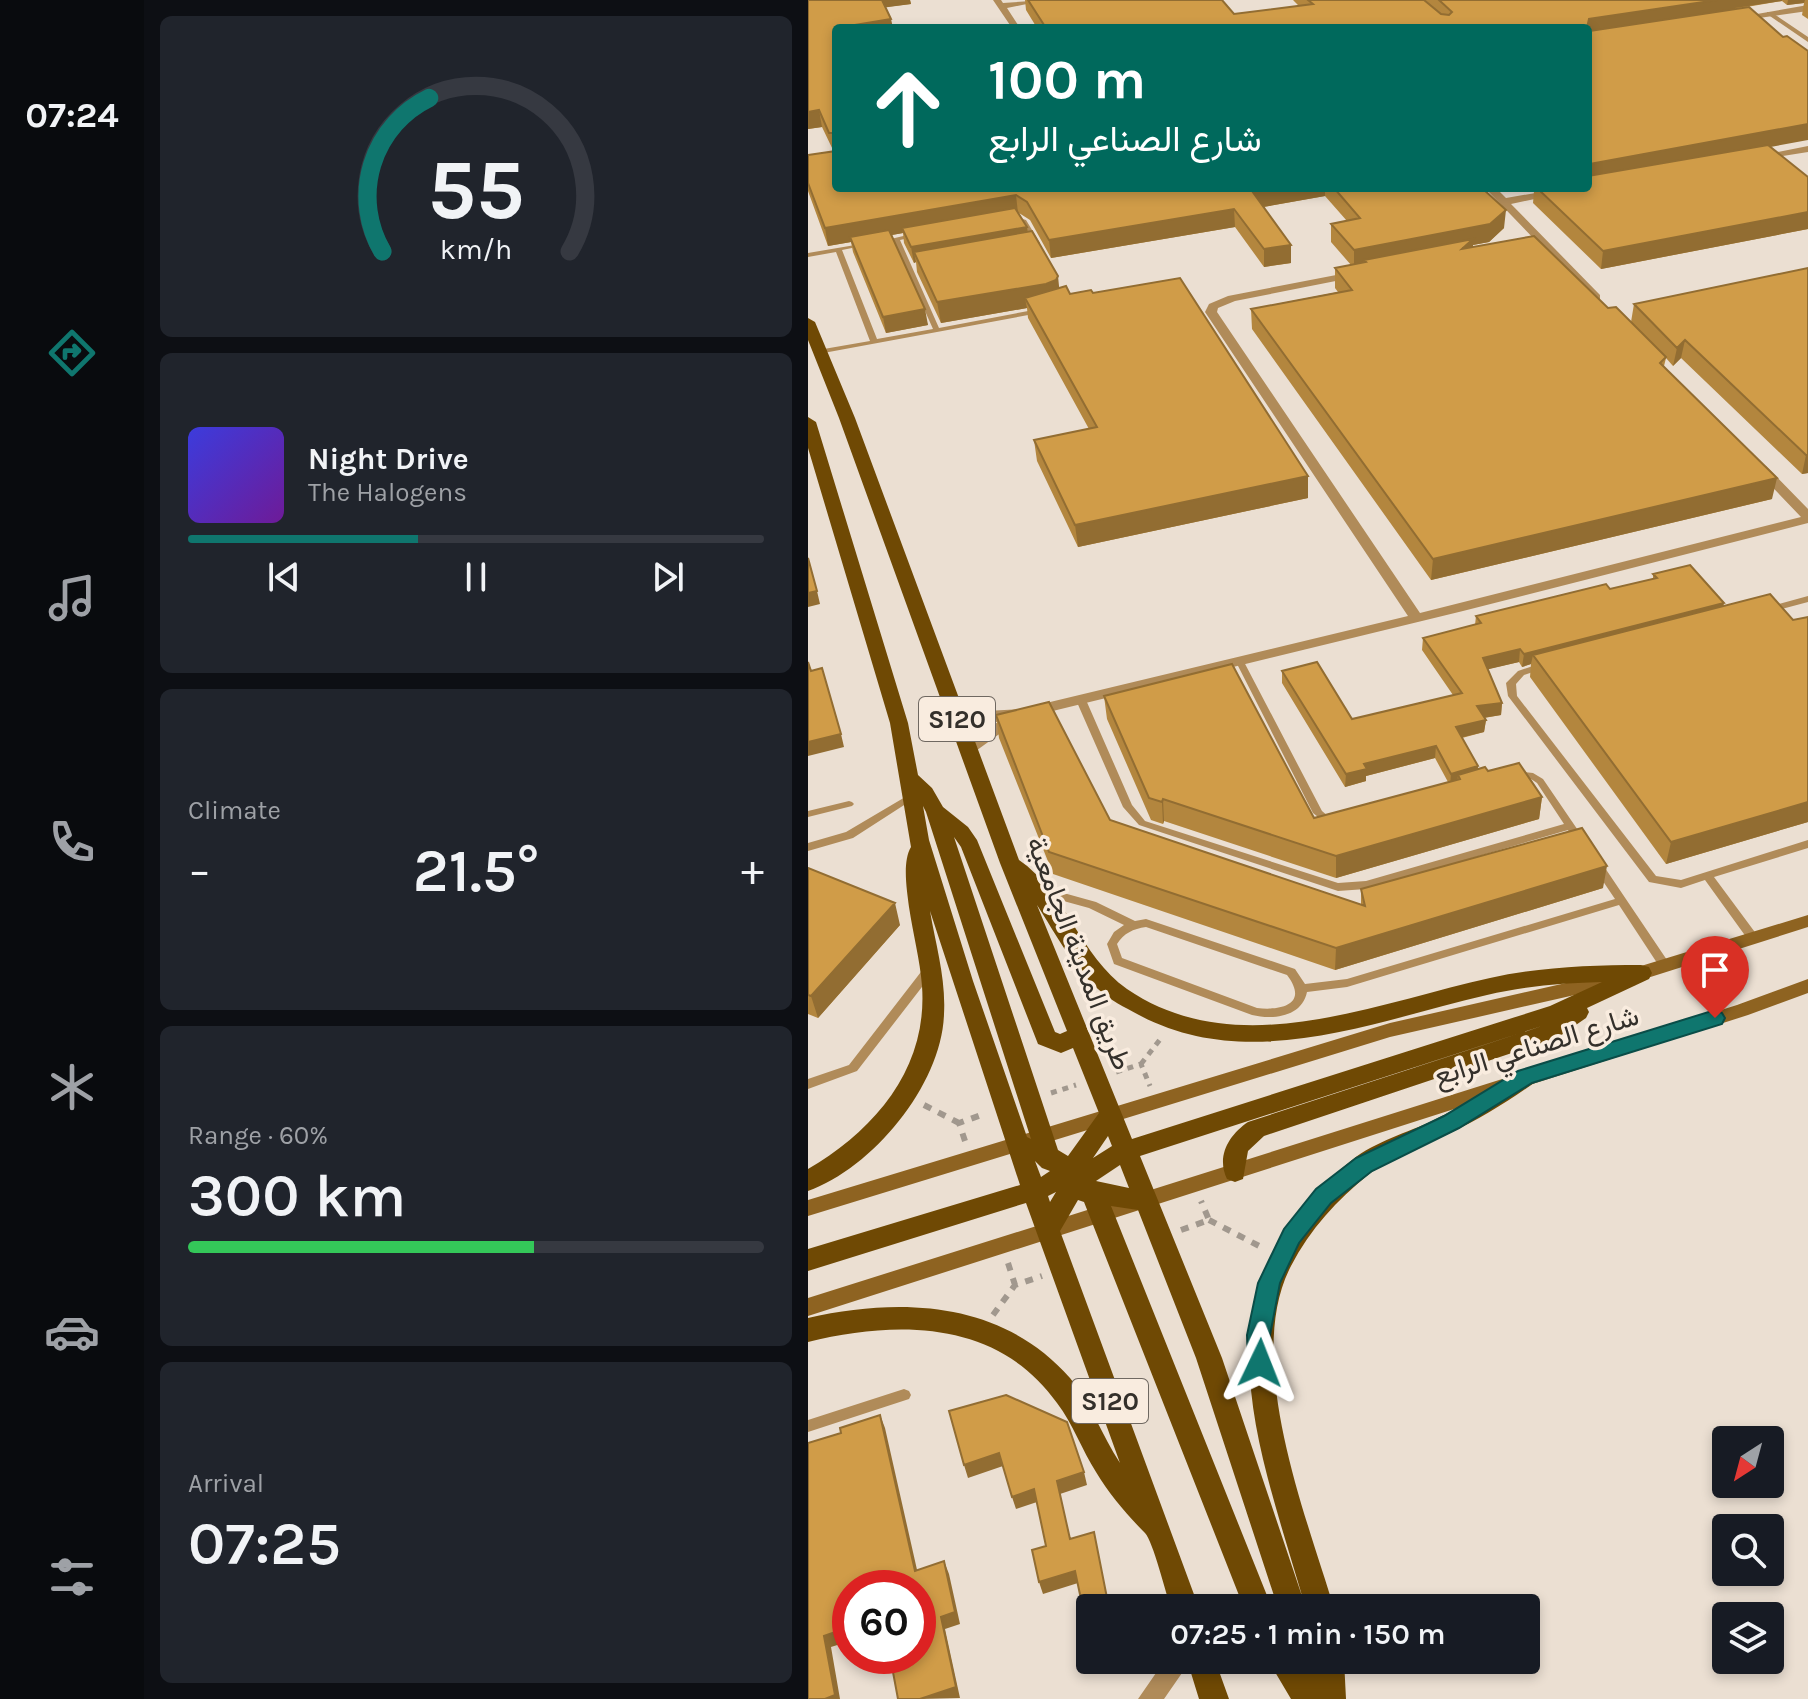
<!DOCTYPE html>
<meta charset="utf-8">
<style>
:root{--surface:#171b24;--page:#20242c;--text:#f1f3f6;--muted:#9ea1a6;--line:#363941;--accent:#0f766e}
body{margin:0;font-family:Karla,Vazirmatn,sans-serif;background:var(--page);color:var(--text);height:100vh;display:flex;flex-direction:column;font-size:30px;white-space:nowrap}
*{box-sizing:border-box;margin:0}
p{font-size:26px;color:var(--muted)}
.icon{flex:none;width:44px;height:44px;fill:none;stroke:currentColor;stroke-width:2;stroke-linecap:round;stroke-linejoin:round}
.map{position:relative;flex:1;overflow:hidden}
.drawer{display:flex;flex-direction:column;gap:16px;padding:16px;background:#0d0f14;width:664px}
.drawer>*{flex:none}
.top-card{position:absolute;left:24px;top:24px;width:760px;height:168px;border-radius:8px;box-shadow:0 4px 12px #0003;background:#00695c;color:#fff;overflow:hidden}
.needle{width:52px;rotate:216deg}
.tools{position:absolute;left:904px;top:1426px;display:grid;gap:16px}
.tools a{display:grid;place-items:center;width:72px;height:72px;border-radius:8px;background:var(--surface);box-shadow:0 4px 12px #0003;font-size:40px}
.speed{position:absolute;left:24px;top:1570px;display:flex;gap:16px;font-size:40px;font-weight:700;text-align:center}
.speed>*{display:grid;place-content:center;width:104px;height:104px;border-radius:50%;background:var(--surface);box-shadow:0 4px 12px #0003;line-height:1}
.speed .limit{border:12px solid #d22;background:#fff;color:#111}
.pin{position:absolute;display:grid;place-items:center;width:68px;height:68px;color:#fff;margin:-82px -34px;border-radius:50% 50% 50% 0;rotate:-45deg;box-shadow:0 0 8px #0007}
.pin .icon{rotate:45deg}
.me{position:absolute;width:88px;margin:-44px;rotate:2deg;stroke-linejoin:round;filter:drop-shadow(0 0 6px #0008)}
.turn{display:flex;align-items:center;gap:28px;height:168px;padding:0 24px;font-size:36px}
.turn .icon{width:104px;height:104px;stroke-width:2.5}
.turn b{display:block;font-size:56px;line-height:68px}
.big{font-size:60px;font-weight:600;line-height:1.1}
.drawer .widget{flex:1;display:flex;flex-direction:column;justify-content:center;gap:12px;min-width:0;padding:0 28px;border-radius:12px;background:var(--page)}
.drawer .dial{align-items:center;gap:0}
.dial svg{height:208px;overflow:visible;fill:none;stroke:var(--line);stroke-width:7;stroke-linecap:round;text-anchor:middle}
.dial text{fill:var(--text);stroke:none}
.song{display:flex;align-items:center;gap:24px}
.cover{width:96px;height:96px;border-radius:12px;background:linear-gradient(135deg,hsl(240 70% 55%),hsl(280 70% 35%))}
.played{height:8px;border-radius:4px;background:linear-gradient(90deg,var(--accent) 40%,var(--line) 40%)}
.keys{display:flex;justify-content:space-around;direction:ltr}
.heat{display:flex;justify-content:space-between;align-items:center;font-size:44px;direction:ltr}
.charge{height:12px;border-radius:6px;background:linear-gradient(90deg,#34c759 60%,var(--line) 0)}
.trip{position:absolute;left:268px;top:1594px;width:464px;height:80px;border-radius:8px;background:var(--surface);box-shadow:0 4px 12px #0003;font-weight:600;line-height:80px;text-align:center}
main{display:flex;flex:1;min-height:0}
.dock{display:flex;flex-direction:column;width:144px;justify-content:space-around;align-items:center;background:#090b0e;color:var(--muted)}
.dock .icon{width:56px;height:56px}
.dock .active{color:var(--accent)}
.dock b{font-size:36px;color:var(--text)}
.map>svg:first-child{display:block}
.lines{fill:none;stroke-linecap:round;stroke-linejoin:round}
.path-far1{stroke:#a1988e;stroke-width:5;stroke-dasharray:6 6;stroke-linecap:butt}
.path{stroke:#a1988e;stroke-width:6;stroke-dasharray:8 8;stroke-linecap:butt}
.service{fill:#b08b59;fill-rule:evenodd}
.minor{fill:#b08b59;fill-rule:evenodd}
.secondary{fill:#8e6321;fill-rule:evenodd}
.primary{fill:#6f4904;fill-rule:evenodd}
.wall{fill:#b3863e}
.shaded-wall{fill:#926d32}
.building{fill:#d09c48;stroke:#926d32;stroke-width:2}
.route{fill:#0f766e;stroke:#0a4d48;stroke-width:2}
.labels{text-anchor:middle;stroke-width:7;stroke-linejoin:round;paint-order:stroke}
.shield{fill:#f9ecdf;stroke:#6f6861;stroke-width:2}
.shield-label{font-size:26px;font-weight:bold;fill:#34302b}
.street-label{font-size:28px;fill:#34302b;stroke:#f9ecdf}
</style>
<main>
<nav class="dock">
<b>07:24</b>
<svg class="icon active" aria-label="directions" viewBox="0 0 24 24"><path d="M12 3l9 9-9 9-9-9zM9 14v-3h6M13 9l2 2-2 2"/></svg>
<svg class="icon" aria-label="music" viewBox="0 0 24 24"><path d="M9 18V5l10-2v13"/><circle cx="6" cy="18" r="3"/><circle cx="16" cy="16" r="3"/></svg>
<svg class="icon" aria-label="phone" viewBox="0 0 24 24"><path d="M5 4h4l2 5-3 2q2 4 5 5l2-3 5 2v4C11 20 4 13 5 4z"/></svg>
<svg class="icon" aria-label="climate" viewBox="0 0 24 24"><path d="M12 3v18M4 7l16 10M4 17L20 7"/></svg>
<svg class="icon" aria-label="car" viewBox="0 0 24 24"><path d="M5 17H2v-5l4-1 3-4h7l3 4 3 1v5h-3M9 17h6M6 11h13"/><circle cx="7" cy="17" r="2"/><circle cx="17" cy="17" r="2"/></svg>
<svg class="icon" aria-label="filters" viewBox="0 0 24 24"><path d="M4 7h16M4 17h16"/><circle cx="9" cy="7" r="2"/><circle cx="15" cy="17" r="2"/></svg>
</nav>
<section class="drawer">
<div class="widget dial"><svg viewBox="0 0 100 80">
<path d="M14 69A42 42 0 1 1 86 69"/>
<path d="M14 69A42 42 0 0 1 32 10" stroke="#0f766e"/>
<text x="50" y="56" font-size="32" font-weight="700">55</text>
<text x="50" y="72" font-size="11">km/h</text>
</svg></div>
<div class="widget">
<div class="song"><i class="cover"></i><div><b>Night Drive</b><p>The Halogens</p></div></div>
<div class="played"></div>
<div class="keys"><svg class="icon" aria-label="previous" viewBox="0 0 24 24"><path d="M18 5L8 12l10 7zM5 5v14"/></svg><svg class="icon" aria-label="pause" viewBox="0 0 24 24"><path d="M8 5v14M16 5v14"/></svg><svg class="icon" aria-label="next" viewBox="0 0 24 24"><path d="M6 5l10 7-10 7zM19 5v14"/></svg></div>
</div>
<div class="widget"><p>Climate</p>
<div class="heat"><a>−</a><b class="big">21.5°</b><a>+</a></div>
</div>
<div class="widget"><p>Range · 60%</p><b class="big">300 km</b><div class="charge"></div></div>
<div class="widget"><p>Arrival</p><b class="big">07:25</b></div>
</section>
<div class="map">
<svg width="1000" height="1699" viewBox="0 0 1000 1699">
<rect width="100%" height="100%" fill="#ebdfd2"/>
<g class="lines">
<!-- path-far1 -->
<path class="path-far1" d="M333,1064L354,1037
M308,1072L333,1064L342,1086
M243,1093L268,1085"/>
<!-- path -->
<path class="path" d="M116,1105L151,1123
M157,1141L151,1123L176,1114
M401,1220L457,1249
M373,1230L401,1220L393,1201
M200,1263L207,1285
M185,1315L207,1285L234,1276"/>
<!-- service -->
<path class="service" d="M959,12H963L1000,37V42L959,14Z
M203,216L218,220L232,243L231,244H227L214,222L201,219L200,218Z
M108,233L111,235L110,236L92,240L131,328L231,309L235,311L231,313L10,354V350L62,341L28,252L0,257V253L59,243V245L34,250L69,339L125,329L86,241L73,244L70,242Z
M1000,596V602L959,613L955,610L956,608Z
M431,657L435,660L514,811L527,822L525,824H519L505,813L427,660Z
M734,663L737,664L738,666L737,668L716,675L708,684L709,696L848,876L873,880L1000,840V848L906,877L949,935L950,938L949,941H941L897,880L873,888L841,882L700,696L698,683L710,671Z
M273,697L278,700L324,805L337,821L530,883L558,881L756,824L729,783L723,779L704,776L702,774L707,771L725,773L735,779L778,842L777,845H769L760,830L558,889L530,891L331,825L315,807L268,700Z
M104,793L109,796L107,798L45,838L0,851V843L38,832Z
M41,801L44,802L46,804L44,806L0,817V811Z
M791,864L795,865L861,963L862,966L861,969H853L811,905L539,987L499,992C494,1017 465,1020 444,1015L306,964L299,944L306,932L316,925L281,908L230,894L229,891L230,888L234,887L288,902L327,921L338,919L487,969L497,984L539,979L807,899L786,868ZM338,927L479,975C501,1004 474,1011 449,1008L314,958L309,944C316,933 325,929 338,927Z
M120,967L124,968L125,971L124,974L49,1071L0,1089V1079L41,1065L116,968Z
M96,1389L101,1391L103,1395L101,1399L0,1432V1420Z"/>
<!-- minor -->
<path class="minor" d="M185,0H193L195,3L238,0L199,8L212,28H204Z
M1000,5V11L930,21L926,18Z
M1000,146V152L950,160L945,157Z
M677,188H688L698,198L757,188H779L703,204L792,295V299H784Z
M549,271L554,274L553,276L427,301L410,308L409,312L612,613L993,517L950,472L948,469L954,465L958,466L1000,509V523L655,611L212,719L165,753H155L152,749L155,745L190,722L147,721L140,716L142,713L213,709L600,616L397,312L401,304L420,296Z
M357,1660H383L356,1699H330Z"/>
<!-- secondary -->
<path class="secondary" d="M1000,915V927L833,980L582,1037L0,1216V1200L582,1023L833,966Z
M1000,979V993L940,1015L0,1316V1298L929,1005Z"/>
<!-- primary -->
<path class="primary" d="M0,318L7,322L47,418L211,860C258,892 272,956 319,989C429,1064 567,1003 682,978C732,967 783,965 833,965L841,967L844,973L841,979L779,1008L781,1012L778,1018L749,1038L456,1136L440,1151L435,1179L427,1182L419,1179C408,1156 421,1135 440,1122L734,1026L332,1156L414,1358L495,1599C447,1434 384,1287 544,1160C568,1141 599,1133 626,1120C655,1106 683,1088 710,1071L718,1068L726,1071L729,1077L726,1083C699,1102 672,1119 642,1133C616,1146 585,1155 561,1174C529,1200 502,1229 483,1266C435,1358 498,1515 526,1608H470L388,1358L330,1210L303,1206L464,1608H436L276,1202L270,1200L252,1231L391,1608H363C358,1594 345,1541 337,1533C319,1515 302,1495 288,1472C274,1450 265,1424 249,1403C190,1320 90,1320 0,1342V1318C94,1297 194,1301 262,1378C283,1403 294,1436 312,1463L218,1203L0,1271V1249L212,1185L122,911C128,946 138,979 136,1014C134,1084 65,1168 0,1191V1169C67,1130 120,1068 114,986C112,960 105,934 101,907C99,890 94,862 103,847L82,723L0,448V417L8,422L100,723L110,775L124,788L135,807L160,827L169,840L247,1032L252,1034L259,1031L192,863L31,418L0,340ZM115,806L118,812L223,1139L219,1137L165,981L121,840ZM146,837L153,847L230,1044L253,1053L265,1048L291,1113L260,1156L250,1150ZM229,905C248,934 264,966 290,989C302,1000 316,1007 331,1015C442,1074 566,1021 679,995C717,986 756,983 794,982L742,1006L324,1139ZM300,1136L304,1146L285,1158ZM227,1161L234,1168L242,1171L233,1177ZM312,1165L321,1188L288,1181ZM248,1192L242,1202L240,1196Z
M379,1660H407L421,1699H391Z
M460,1660H536L538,1699H483Z"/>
</g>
<!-- wall -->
<path class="wall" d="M0,0H102L103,4L78,7L28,28V151L25,150L14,127L0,129Z
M217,0H414L426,14L491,6L485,0H1000V19L994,15L996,3L979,5L974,1L927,9L962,147L1000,177V229L793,269L725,203L726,191L713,192L709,188H780V28H229L218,10Z
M0,155L28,188H674L696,228L681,242L665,245V247L800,308L823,322L826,304L1000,268V473L994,474L873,358L865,366L858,358L856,366L964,499L623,580L444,329L443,309L530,292L527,288V268L543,265L523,242V224L539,221L517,196L455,207L483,263L456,267L427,227L243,258L222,220L211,213L219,227L220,232L251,288L262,294L285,293L500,498L270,547L229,461L226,440L281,429L220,318L219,308L133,323L109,272L108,262L106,263L96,243L95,233L84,235L120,325L78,333L45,252L43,242L20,246L0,191Z
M845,574L916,603L915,606L985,620L1000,617V822L858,864L722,677L723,664L714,667L711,662L680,669L694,703L693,715L676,718L678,720L676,732L654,738L670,766V769L680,771L734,797L731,819L528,878L356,821L355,824L343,820L299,719L296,696L506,818L640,782L627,758L558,776V781L537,787L474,683V671L544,719L645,695L614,650L615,638L667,625L668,616L802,589L845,579Z
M188,715L302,820L553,905V889L795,888L527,970L245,874L191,738Z
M0,868L92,925L10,1018L0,1014Z"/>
<!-- shaded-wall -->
<path class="shaded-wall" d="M71,0H102L103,4L73,8Z
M909,0H974V1L927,8L926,13L780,35L779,28L781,19Z
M980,0H997L996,3L979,5Z
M83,19L85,28H28Z
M11,110L14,127L0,129V112Z
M1000,124V140L780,181V166L782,164Z
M461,188H517V196L444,209V191Z
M714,188H726V191L713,192Z
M208,195L210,213L94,228L95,233L44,242L42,237L43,242L20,246L17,228Z
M426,209L427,227L243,258L241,240Z
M698,210L696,228L681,242L665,245L664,259L558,262L556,260L555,267L546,268V250Z
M1000,212V229L793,269L795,251Z
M219,227L221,243L106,252L108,262L106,263L103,247Z
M483,245V263L456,267V249Z
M250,276L252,296L217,298L219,308L133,323L129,302Z
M117,309L120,325L78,333L75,317Z
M877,340L873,358L865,366L869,348Z
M998,455H1000V473L994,474Z
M500,476V498L270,547L267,525Z
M969,478L964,499L623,580L625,559Z
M9,591L12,604L0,607V593Z
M916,603L913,615L725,655L723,664L714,667L716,654Z
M712,649L711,662L673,671L675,658Z
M694,703L693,715L668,719L669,706Z
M678,720L676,732L647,739L648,727Z
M33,734L36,747L0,756V742Z
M628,746L627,758L558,776V781L537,787L538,774L556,764Z
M670,766L669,779H652L650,775L649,784L642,786L643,774Z
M734,797L731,819L528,878V856Z
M355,799L356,821L355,824L354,802Z
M1000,802V822L858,864L863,842Z
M799,866L795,888L527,970L528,948Z
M87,903L92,925L10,1018L3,996Z
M72,1415L77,1428L112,1583L107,1571Z
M191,1453L195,1466L160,1478L156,1465Z
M276,1472L279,1485L252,1494L249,1481Z
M226,1489L229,1502L208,1509L204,1497Z
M136,1561L141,1574L152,1624L137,1629L152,1698L112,1699L133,1617Z
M267,1571L270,1583L235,1594L231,1582Z
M42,1627V1641L23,1647L32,1699H17L16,1636Z"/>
<!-- building -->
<path class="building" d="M0,0H74L83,19L28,28V145L27,133H21L11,110L0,112Z
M220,0H414L426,14L505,4L500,0H616L633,14L641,15L644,12L631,0H909L781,19L779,28H238Z
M941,7L975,37L979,36L1000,51V124L782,164L780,166V29L782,31Z
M960,145L1000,177V212L795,251L729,188H780V176Z
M28,151V188H461L444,191L483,245L456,249L426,209L241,240L219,202L208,195L17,228L0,183V155Z
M526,188H674L698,210L682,224L546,250L523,224L552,218Z
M207,208L219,227L103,247L94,228Z
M81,230L117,309L75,317L42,237Z
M224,231L250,276L248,280L238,284L129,302L106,252Z
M726,236L800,308L808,307L858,357L852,363L969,478L625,559L443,309L544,290L527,268L558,262L556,260L665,239L654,249Z
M1000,268V455H998L877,340L869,348L826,304Z
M372,278L500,476L267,525L226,440L289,427L217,298L258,286L262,294L283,290L285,293Z
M0,558L9,591L0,593Z
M882,565L916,603L716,654L712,649L675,658L694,703L669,706L678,720L648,727L670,766L643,774L628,746L556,764L559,769L538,774L474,671L509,662L544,719L654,693L615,638L673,623L668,616L798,584L802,589L849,578L845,574Z
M962,594L985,620L1000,617V802L863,842L725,655Z
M0,662L3,671L14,668L33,734L0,742Z
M424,664L506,818L652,779L650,775L677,767L680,771L711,763L734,797L528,856L355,799L354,802L341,798L296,696Z
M241,702L302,820L557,906L553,889L774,828L799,866L528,948L241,852L188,715Z
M0,868L87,903L3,996L0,995Z
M198,1395L259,1422L276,1472L249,1481L262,1539L286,1532L301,1608H282V1631L280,1632L267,1571L231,1582L224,1550L238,1546L226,1489L204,1497L191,1453L156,1465L141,1411Z
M72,1415L107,1571L136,1561L147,1612L133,1617L148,1687L112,1699H90L82,1656H110V1588H42V1627L16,1636L27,1695L17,1699H0V1443L33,1433L32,1428Z"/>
<!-- route -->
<path class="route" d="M907,1010L914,1013L917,1018L914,1024L724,1083L651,1128L564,1171L523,1203L491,1243L472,1283L462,1335L463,1363L460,1371L452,1374L443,1371L440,1363L439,1335L450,1283L476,1229L508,1189L548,1158L636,1116L710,1071Z"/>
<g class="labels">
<!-- shield labels -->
<g class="shield">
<rect x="111" y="697" width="76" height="44" rx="6"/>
<rect x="264" y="1379" width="76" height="44" rx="6"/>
</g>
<g class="shield-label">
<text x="149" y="728">S120</text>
<text x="302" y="1410">S120</text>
</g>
<!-- street labels -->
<g class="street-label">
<text transform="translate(272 953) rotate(69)" y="10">طريق المدينة الجامعية</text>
<text transform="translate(728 1045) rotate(-17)" y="10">شارع الصناعي الرابع</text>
</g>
</g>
</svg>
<div class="tools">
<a><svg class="needle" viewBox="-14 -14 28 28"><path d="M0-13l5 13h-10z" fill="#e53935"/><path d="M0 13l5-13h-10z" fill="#9ea1a6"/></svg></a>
<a><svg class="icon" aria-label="search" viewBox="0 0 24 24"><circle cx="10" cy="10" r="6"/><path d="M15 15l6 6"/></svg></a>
<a><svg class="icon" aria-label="layers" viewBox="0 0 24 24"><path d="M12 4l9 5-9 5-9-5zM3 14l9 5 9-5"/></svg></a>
</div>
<div class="speed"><div class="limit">60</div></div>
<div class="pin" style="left:907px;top:1018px;background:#d93025"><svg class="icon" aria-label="arrive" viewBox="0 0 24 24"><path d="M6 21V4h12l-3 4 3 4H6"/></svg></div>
<svg class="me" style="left:452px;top:1363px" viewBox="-20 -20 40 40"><path d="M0-17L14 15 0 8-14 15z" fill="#0f766e" stroke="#fff" stroke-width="4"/></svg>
<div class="trip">07:25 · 1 min · 150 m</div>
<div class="top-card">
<div class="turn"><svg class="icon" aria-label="ahead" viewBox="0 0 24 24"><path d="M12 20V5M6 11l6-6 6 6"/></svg><div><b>100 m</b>شارع الصناعي الرابع</div></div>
</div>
</div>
</main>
